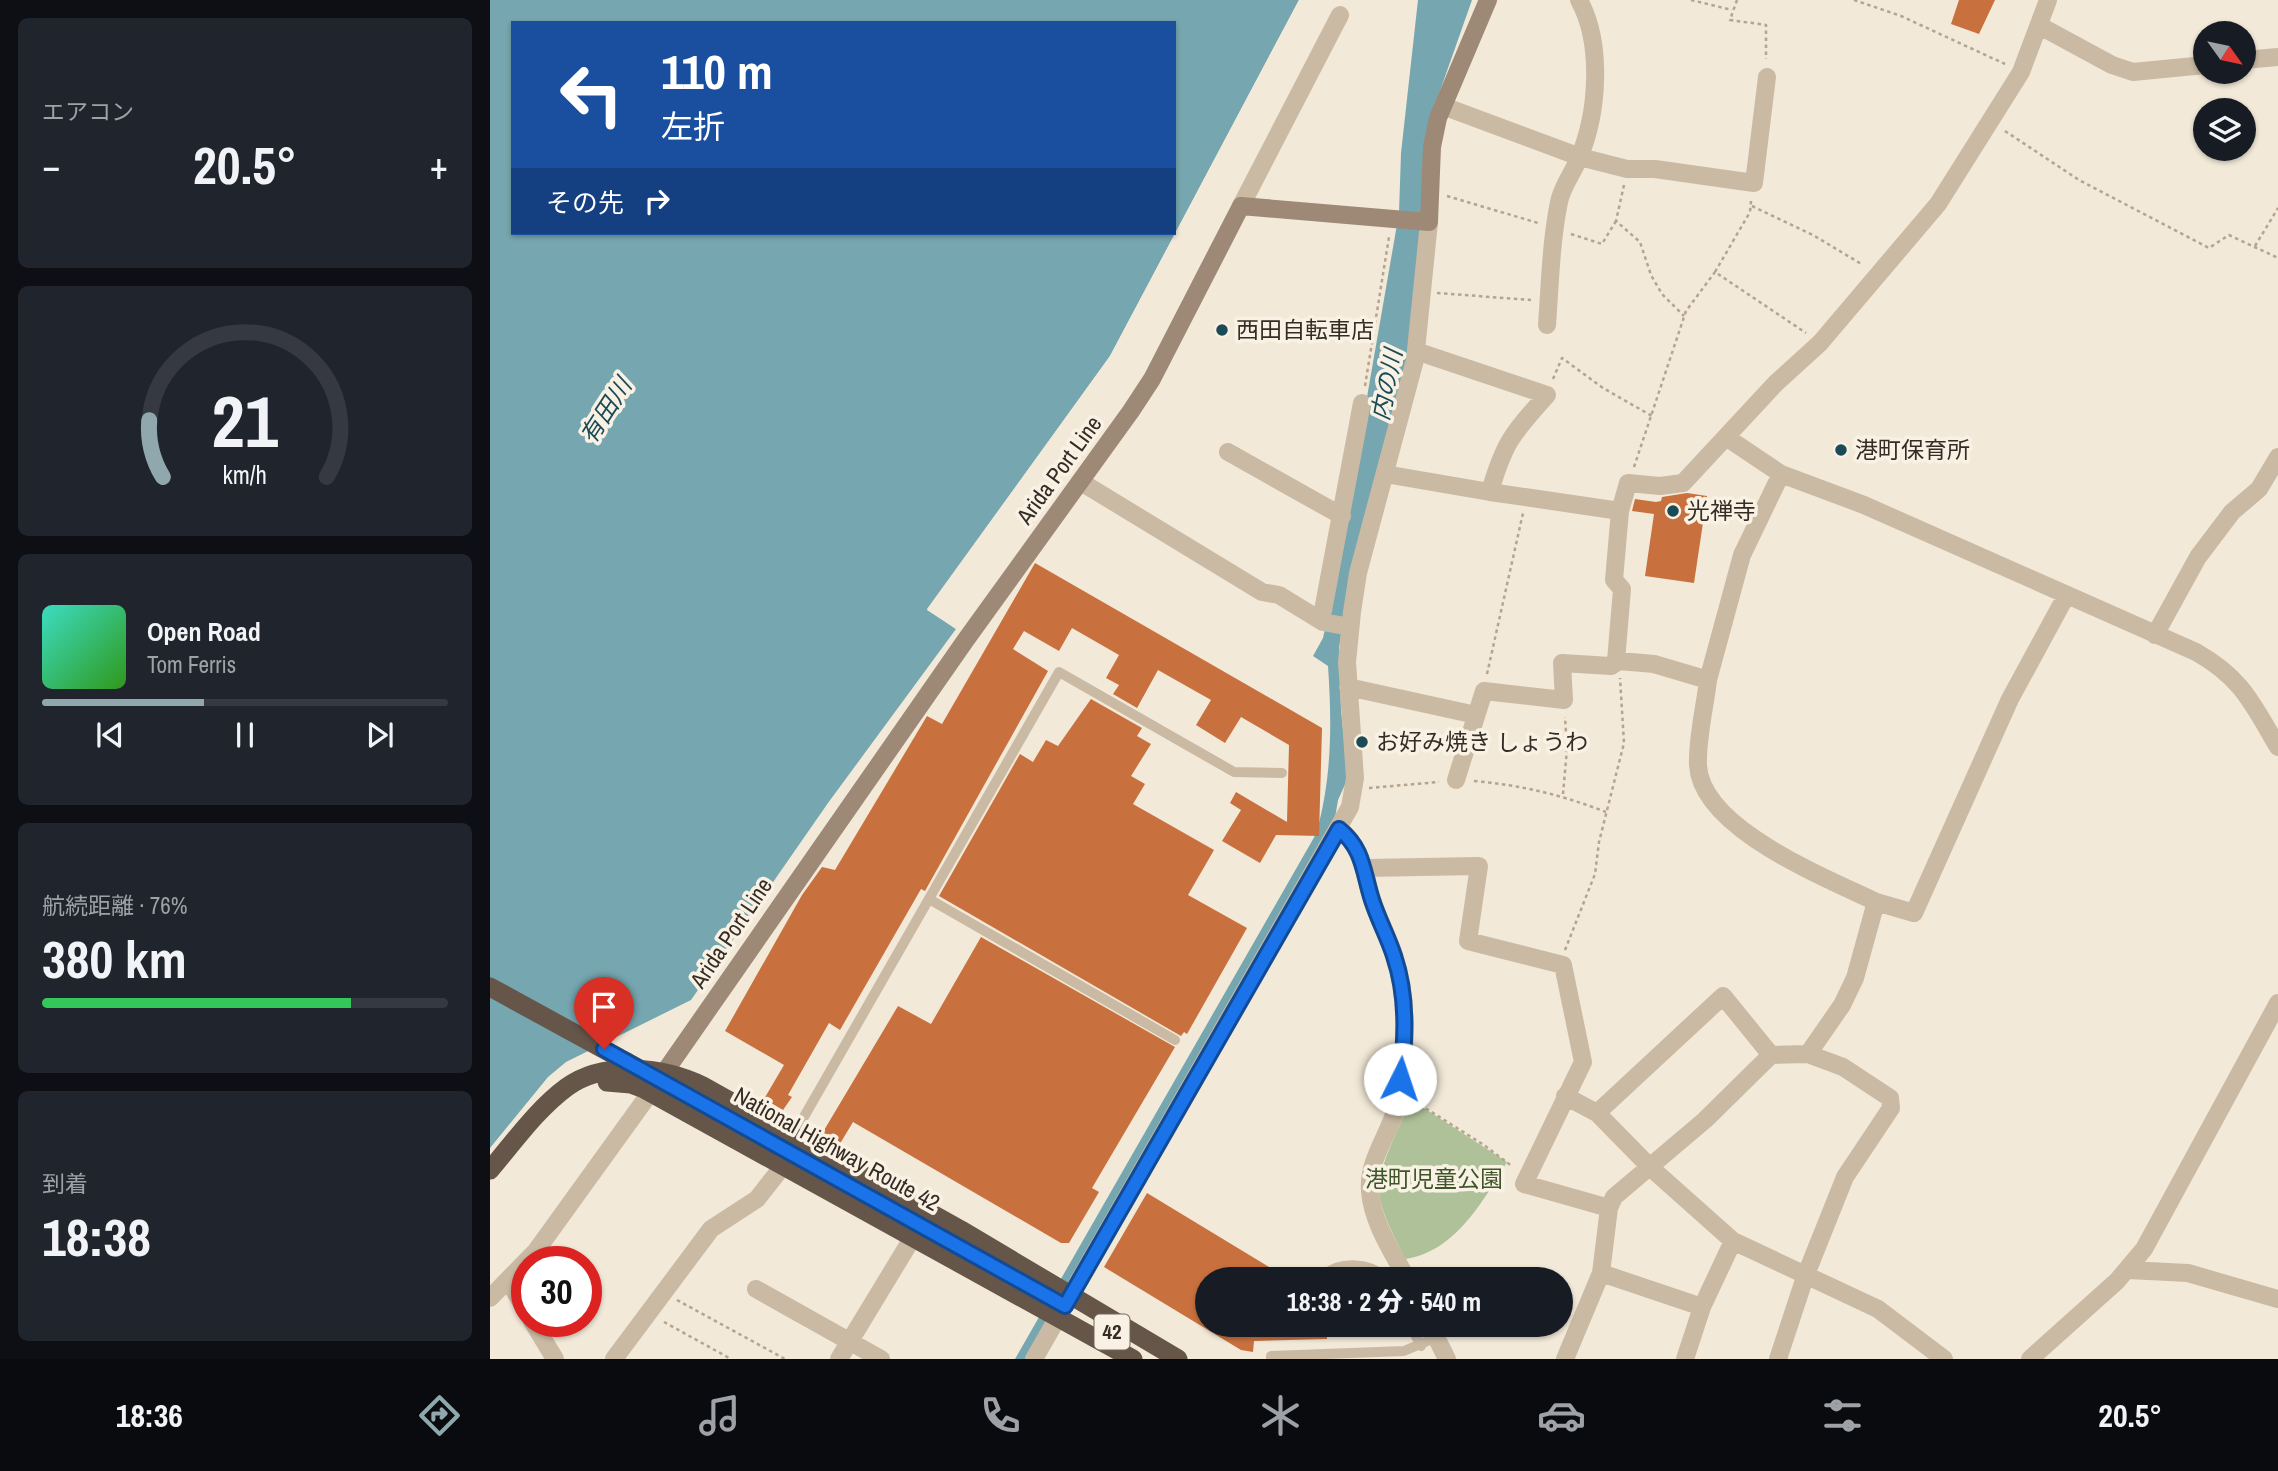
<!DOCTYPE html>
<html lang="ja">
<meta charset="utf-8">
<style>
:root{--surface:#171b24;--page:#20242c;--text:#f1f3f6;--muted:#9ea1a6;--line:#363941;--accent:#90a7ae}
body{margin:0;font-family:"Archivo Narrow","Noto Sans JP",sans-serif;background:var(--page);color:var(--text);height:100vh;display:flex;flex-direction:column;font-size:26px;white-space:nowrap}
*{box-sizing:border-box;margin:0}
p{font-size:23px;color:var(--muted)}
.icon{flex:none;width:38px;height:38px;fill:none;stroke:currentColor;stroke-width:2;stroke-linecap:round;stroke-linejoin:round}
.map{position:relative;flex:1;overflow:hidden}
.details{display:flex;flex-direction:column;gap:18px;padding:18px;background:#0d0f14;width:490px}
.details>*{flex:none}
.guide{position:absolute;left:21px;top:21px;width:665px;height:214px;border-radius:0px;box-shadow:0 2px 5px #0004;background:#1a4fa0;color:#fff;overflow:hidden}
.needle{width:46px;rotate:123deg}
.fabs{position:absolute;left:1703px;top:21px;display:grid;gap:14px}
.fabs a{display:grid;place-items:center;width:63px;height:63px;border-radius:50%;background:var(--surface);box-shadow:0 2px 5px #0004;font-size:35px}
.speed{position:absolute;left:21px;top:1246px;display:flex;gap:14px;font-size:35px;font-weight:700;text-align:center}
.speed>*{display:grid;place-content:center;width:91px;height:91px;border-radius:50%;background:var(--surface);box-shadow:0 2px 5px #0004;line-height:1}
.speed .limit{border:10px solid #d22;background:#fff;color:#111}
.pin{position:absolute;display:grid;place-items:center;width:60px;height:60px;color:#fff;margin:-72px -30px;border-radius:50% 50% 50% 0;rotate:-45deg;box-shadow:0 0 7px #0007}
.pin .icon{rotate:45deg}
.me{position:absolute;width:77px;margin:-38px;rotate:4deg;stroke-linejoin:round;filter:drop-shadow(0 0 5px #0008)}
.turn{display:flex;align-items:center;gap:24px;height:147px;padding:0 35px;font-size:32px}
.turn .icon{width:91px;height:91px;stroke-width:2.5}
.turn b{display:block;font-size:49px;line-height:60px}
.then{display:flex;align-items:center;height:66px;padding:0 35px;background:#0003;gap:14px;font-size:26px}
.big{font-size:52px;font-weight:800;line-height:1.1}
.details .tile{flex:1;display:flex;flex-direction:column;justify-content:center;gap:10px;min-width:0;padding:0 24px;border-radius:10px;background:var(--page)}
.details .dial{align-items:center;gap:0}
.dial svg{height:182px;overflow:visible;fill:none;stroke:var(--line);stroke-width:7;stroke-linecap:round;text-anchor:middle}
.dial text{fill:var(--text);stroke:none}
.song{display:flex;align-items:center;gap:21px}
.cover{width:84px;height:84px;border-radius:10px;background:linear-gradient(135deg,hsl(170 70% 55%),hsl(110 70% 35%))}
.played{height:7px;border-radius:4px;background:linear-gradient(90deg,var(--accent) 40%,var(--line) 40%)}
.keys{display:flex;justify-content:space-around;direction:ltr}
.heat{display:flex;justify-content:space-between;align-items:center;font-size:38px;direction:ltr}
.charge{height:10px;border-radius:5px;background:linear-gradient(90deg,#34c759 76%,var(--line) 0)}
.trip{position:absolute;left:705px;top:1267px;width:378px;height:70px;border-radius:35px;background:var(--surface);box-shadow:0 2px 5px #0004;font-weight:800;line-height:70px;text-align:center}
.dock{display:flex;height:112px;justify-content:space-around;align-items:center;background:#090b0e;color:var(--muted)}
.dock .icon{width:49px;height:49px}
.dock .selected{color:var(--accent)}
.dock b{font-size:32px;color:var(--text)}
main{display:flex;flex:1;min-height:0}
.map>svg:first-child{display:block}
.green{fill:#aec198}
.water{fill:#76a6af;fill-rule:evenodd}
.pier{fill:#f2e9d8}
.building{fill:#c9713e}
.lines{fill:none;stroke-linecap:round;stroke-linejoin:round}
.path{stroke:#b5a48e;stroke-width:2.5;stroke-dasharray:3.5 3.5;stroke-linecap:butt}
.service{stroke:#cabaa4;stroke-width:10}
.minor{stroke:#cabaa4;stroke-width:18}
.tertiary{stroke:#cabaa4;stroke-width:18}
.secondary{stroke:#9d8975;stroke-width:18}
.trunk{stroke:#665649;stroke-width:19}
.trunk-bridge{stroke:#665649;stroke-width:19}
.route-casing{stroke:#114b97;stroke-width:18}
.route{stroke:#1a73e8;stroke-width:12}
.poi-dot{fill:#1a4b57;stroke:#f9f2e4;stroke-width:2.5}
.labels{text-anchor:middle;stroke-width:7;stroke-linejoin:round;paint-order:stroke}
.shield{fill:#f9f2e4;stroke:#70675f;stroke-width:2}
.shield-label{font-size:21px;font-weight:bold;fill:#352c26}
.poi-label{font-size:23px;fill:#352c26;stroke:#f9f2e4;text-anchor:start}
.street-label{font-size:23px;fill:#352c26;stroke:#f9f2e4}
.park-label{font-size:23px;fill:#3f5429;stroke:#f9f2e4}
.water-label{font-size:24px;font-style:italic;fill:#1a4b57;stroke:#f9f2e4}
</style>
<main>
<section class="details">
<div class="tile"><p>エアコン</p>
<div class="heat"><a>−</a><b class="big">20.5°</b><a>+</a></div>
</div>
<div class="tile dial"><svg viewBox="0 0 100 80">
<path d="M14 69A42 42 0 1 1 86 69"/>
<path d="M14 69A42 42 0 0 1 8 44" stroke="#90a7ae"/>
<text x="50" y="56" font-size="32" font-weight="700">21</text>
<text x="50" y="72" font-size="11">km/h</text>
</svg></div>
<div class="tile">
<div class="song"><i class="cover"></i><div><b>Open Road</b><p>Tom Ferris</p></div></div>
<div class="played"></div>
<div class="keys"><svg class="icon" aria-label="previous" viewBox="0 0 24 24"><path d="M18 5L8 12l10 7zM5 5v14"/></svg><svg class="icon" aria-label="pause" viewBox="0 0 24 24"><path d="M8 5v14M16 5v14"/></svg><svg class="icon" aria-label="next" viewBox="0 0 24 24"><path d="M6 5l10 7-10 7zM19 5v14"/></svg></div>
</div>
<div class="tile"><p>航続距離 · 76%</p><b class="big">380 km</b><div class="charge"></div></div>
<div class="tile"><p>到着</p><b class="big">18:38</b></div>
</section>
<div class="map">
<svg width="1788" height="1359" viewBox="0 0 1788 1359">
<rect width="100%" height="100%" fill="#f2e9d8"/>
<!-- green -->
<path class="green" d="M920,1099L1017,1162C993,1201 965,1252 915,1259C907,1241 896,1223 891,1203C882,1171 910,1132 920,1099Z"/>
<!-- water -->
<path class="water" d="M0,0H809L620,356L437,609L466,629L338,803L201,1000L76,1062L58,1077L0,1148ZM23,23H684V233H23Z
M928,0H982L939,122L926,302L919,355L861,569L849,648L851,710L858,778L848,800L845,818L540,1359H525L826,834C842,779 842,724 838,666L823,656L833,638L844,587L909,213L911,153Z"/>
<!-- pier -->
<path class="pier" d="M809,0L812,2L623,358L442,609L468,626L466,629L437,610L620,356Z"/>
<!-- building -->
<path class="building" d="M1469,0H1505L1489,34L1461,24Z
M1197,493L1217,496L1204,583L1155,576L1164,514L1142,511L1145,499L1166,502L1171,501L1172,497Z
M545,563L832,728L829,836L786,835L770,863L732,841L751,810L740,803L746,792L797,822L799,745L751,717L735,743L706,725L721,700L668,670L647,708L623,694L629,685L616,678L629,655L582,628L569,651L534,631L523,649L558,671L435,891L431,889L350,1030L339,1023L298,1095L302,1097L293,1110L274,1099L294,1065L235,1031L312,895L332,867L345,870L437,716L452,724Z
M601,699L652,728L647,736L661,744L641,776L655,784L643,804L724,850L698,895L757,928L697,1034L694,1032L691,1036L449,896L530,754L543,762L556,740L568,746Z
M491,937L685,1047L602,1188L609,1192L579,1243H571L363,1122L348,1147L330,1137L408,1006L441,1024Z
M657,1193L799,1279H718V1325H837V1339L764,1341L763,1352L751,1350L614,1267Z"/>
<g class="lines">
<!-- path -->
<path class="path" d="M1201,0L1242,10
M1247,0L1240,20L1276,25V59
M1364,0L1411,16L1515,64
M1515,131L1589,180L1719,248L1739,235L1788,258
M1134,185L1126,221L1150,242L1161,275L1172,294L1194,316
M957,196L1048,223
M1261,201L1260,212L1225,272L1316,333
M1262,206L1323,235L1373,265
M1081,234L1112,244L1126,221
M1765,246L1788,208
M947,293L1041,300
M1063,379L1072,358L1113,388L1162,416
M875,386L899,237
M1144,467L1196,311L1225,272
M997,674L1033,513
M984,781C1031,785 1072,795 1116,812
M879,788L949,782
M1073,794L1077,749L1075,717
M1075,950L1105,874L1109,842L1134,743L1130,678
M924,1101L994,1145L1023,1167
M187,1300L295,1359
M174,1322L241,1359"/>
<!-- service -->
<path class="service" d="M439,899L685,1040
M303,1136L569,672L744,772L792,773
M834,1275C850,1261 882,1262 896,1279
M920,1325L931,1346
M781,1359V1356L914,1351L947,1337"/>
<!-- minor -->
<path class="minor" d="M1550,26L1622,65L1643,72L1715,65
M1754,60L1788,57
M953,106L1090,157L1137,169H1165L1264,183L1277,77
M751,206L850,15
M1057,325C1060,284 1061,241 1069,202C1072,186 1083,173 1089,158C1108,113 1113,44 1089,0
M1236,437L1291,474
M738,452L852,516
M895,474L1000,492C1014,442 1023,433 1057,395L926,351
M591,482L772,592L789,595L833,622L860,627
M1000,492L1130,511
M831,621L872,403
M1665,635L1708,557L1742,512L1769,489L1788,457
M1126,661L1132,589L1124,580L1130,511L1138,483L1170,486L1193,483L1286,383L1330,343L1448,204L1531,72L1558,0
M1218,680L1252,555L1291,474L1374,505L1706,652C1752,678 1762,703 1788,747
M858,687L986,715
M966,780L994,691L1074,700L1072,663L1121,666L1129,661L1164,664L1218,680C1215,707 1207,738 1208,765C1211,829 1337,878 1386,902
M849,829C873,848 873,871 882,899C888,919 899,938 905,958C918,1001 916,1053 909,1096C904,1130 877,1157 880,1191C882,1222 903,1253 917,1279
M875,868L989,866L978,941L1073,965L1093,1062L1034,1184L1119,1208
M1318,1054L1352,1005L1365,978L1386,902L1424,913L1520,699L1576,596
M1075,1096L1107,1113L1161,1168L1243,1241L1388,1309L1454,1359
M1107,1113L1233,996L1281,1055
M1638,1270L1698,1273L1788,1299
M1111,1273L1212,1307
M18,1280L37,1312
M266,1289L391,1359
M0,1298L46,1251L160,1093
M42,1321L65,1359
M940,1325L957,1359
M124,1359L221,1229L267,1199L293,1166
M349,1359L423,1237
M544,1359L860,807L865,778L857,662L862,612L868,573L925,360L939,222
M1075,1359L1111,1273L1119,1208L1124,1197L1215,1120L1281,1055L1318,1054L1353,1067L1400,1098L1401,1108L1355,1177L1315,1277L1288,1359
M1195,1359L1212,1307L1243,1241"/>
<!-- tertiary -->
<path class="tertiary" d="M1540,1359L1627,1281L1654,1249L1788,1003"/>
<!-- secondary -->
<path class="secondary" d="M167,1083L475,641L641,411L662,379L751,206L939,222L942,147L948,118L998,0"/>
<!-- trunk -->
<path class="trunk" d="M0,987L137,1062
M117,1082L141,1084L152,1088L643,1359
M0,1170C24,1142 47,1109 77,1087C114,1060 174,1067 213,1086L471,1230L688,1359
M389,1200L540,1285"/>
<!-- trunk-bridge -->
<path class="trunk-bridge" d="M137,1062L389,1200"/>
</g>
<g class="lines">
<defs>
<path id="route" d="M114,1049L575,1306L849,829C874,849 873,872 882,900C888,919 898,937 904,956C917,994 916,1040 910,1079"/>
</defs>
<!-- route casing -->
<use href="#route" class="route-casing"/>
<!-- route -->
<use href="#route" class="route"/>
</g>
<!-- markers -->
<g class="poi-dot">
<circle cx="732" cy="330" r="7"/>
<circle cx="1351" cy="450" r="7"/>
<circle cx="1183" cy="511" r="7"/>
<circle cx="872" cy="742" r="7"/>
</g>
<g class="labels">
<!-- shield labels -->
<rect class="shield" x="604.5" y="1314.5" width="35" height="35" rx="5"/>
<g class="shield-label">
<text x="622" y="1339">42</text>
</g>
<!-- poi labels -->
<g class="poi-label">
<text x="746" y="338">西田自転車店</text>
<text x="1365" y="458">港町保育所</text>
<text x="1197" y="519">光禅寺</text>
<text x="886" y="750">お好み焼き しょうわ</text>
</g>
<!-- street labels -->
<g class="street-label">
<text transform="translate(569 470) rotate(-54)" y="8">Arida Port Line</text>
<text transform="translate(241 933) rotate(-56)" y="8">Arida Port Line</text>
<text transform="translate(347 1149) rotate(29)" y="8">National Highway Route 42</text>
</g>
<!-- park labels -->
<g class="park-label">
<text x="944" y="1187">港町児童公園</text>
</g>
<!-- water labels -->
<g class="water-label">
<text transform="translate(897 385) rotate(-79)" y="8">内の川</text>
<text transform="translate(116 411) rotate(-57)" y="8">有田川</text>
</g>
</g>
</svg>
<div class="fabs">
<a><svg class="needle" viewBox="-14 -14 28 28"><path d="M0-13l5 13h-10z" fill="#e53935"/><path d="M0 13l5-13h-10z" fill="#9ea1a6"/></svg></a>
<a><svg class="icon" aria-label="layers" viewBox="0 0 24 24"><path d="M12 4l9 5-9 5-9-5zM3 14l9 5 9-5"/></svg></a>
</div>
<div class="speed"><div class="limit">30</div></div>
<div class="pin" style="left:114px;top:1049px;background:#d93025"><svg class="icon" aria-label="arrive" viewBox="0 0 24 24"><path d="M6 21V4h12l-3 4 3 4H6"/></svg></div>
<svg class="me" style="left:910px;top:1079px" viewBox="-20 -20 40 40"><circle r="19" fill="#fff"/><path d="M0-13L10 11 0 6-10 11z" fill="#1a73e8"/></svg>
<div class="trip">18:38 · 2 分 · 540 m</div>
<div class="guide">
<div class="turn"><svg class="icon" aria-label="left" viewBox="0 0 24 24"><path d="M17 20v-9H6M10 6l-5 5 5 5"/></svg><div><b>110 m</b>左折</div></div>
<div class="then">その先<svg class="icon" aria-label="right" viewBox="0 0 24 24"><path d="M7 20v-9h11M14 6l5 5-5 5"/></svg></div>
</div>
</div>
</main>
<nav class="dock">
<b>18:36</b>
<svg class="icon selected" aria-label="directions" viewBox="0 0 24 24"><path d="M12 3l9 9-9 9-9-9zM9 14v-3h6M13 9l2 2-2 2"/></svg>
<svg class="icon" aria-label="music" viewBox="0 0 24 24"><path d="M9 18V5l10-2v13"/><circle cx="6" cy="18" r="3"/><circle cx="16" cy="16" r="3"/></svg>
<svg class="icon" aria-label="phone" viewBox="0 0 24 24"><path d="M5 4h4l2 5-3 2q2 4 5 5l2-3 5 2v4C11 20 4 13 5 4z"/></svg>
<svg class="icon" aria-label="climate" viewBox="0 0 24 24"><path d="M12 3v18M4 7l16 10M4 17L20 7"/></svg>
<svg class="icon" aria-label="car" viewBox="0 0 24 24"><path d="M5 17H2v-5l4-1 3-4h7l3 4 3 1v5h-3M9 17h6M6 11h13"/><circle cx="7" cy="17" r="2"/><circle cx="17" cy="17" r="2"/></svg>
<svg class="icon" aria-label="filters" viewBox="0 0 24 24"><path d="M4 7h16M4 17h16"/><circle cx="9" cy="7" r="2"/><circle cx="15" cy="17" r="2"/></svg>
<b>20.5°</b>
</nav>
